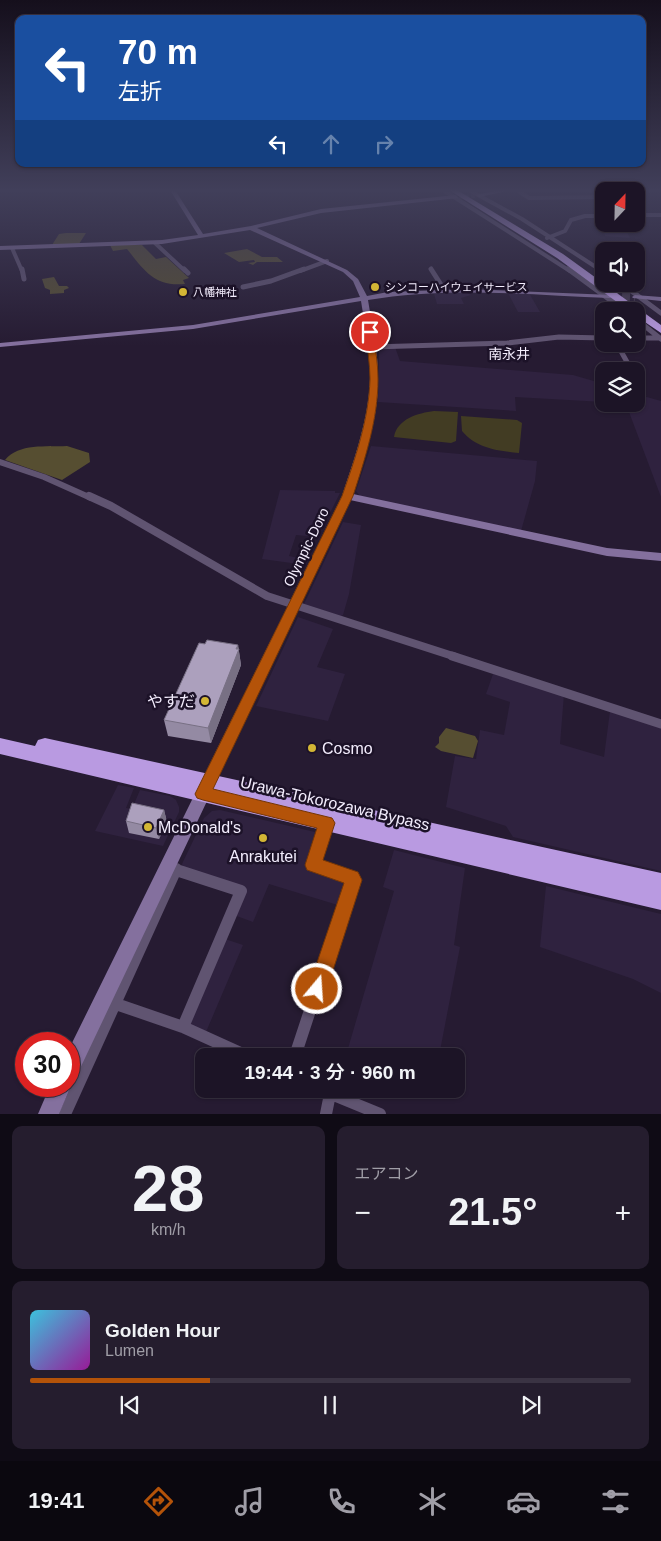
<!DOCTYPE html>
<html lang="ja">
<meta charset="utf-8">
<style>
:root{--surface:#1c1426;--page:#251d2e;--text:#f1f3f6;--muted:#a09ea7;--line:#3a3343;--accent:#b45309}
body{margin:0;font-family:Arial,"Noto Sans JP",sans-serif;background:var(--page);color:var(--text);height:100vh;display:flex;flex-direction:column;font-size:19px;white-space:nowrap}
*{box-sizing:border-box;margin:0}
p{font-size:16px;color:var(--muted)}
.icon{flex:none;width:28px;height:28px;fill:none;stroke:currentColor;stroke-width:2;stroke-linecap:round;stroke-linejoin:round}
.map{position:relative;height:1114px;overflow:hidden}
.sheet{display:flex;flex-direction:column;gap:12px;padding:12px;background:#0f0b15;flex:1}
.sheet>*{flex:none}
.hud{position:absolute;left:15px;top:15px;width:631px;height:152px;border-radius:10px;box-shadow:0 1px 4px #0004,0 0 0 1px var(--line);background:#1a4fa0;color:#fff;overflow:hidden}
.needle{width:32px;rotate:22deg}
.tools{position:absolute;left:595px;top:182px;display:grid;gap:10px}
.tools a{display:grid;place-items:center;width:50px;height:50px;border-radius:10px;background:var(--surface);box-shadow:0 1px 4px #0004,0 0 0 1px var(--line);font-size:25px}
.speed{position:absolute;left:15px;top:1032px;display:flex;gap:10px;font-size:25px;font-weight:700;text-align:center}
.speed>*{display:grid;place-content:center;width:65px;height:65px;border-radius:50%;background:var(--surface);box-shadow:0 1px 4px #0004,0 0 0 1px var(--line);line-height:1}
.speed .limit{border:8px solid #d22;background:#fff;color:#111}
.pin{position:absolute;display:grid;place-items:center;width:42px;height:42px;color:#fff;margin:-21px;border:2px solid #fff;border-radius:50%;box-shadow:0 1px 5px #0007}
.me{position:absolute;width:55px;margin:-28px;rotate:18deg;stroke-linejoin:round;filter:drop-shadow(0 0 4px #0008)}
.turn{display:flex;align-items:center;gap:18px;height:105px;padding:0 20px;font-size:22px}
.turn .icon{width:65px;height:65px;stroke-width:2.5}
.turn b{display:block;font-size:35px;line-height:42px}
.lanes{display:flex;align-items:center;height:48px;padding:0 20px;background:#0003;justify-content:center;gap:25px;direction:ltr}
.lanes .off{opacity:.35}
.big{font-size:38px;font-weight:600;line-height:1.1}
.sheet .tile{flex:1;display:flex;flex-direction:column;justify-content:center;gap:8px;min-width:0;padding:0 18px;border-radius:10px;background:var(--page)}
.sheet .dial{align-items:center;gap:0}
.dial b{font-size:65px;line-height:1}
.song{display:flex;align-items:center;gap:15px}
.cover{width:60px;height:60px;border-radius:8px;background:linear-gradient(135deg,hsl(190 70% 55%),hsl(300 70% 35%))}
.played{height:5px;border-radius:2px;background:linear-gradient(90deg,var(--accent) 30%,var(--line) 30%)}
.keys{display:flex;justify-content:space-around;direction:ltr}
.heat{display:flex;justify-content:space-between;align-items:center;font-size:28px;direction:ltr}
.sheet .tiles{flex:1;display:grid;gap:12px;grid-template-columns:1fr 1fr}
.tile:last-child{grid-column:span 2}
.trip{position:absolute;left:195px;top:1048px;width:270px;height:50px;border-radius:10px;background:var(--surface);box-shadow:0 1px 4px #0004,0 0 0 1px var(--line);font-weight:600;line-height:50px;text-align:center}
.dock{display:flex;height:80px;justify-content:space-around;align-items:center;background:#0b080f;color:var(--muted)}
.dock .icon{width:35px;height:35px}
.dock .active{color:var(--accent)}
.dock b{font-size:22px;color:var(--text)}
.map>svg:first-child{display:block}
.built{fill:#2f223f}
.green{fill:#423c23}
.forest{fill:#564e31}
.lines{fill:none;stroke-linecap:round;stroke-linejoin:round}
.street-tunnel{stroke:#453a50;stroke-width:4;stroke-dasharray:4 2;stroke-linecap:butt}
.secondary-tunnel{stroke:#453a50;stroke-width:8;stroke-dasharray:8 4;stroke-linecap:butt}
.street-far5{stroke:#605471;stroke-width:4}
.street-far4{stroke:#605471;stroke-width:5}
.street-far3{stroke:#605471;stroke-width:6}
.street-far2{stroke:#605471;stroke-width:8}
.street-far1{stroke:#605471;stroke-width:9}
.street{stroke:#605471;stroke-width:12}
.secondary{fill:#84709e;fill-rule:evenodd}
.highway{fill:#b99ae1;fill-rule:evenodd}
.wall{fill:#948aa3}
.shaded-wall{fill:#787084}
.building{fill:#aca0bd;stroke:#787084}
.route{fill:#b45309;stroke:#753606}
.poi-dot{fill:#d3b635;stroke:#1c1228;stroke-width:2}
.labels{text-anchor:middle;stroke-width:5;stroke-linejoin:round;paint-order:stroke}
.far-poi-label{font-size:11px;fill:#f3edfd;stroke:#1c1228;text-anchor:start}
.far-quarter-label{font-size:14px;fill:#f3edfd;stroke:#1c1228}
.street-label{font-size:14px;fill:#f3edfd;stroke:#1c1228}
.near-poi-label{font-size:16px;fill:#f3edfd;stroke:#1c1228;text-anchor:start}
.near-street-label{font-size:16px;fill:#f3edfd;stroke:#1c1228}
</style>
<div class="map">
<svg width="661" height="1114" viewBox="0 0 661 1114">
<rect width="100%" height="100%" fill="#261b32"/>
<!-- built -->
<path class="built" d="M602,223L623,224L630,238L605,236Z
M465,292L471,295L461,298L464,304H437L434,294Z
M508,293H529L540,312H518Z
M395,347L400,361L573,375L604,384V402L515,397L516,411L378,402L379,348Z
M636,394L661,401V497L626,404H636Z
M371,446L537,461L535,481L521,531L360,496L356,491Z
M280,490L335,491V493H340L318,537L296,535L289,556L308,560L306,565L262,559Z
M343,522L361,525L349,594L343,615L341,616L304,604Z
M298,617L333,629L317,667L345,674L328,721L256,706Z
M493,674L564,694L560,744L604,757L610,711L661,727V871L513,837L506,826L446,807L455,756L476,759L480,730L504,735L510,702L486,694Z
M118,785L134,788L126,808L132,809L140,790L170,796L176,800L179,807V812L163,846L95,831Z
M220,810L315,832L318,838L307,865L346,881L341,906L269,884L253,922L234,915L246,889L184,869L182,864L204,818L212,811Z
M394,850L465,868L454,945L460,947L439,1056H359L347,1052L394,891L383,887Z
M546,886L661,914V993L633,979L540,947Z
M225,939L243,945L206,1032L191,1026L189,1022Z"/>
<!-- green -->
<path class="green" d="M434,411L458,412L456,441L451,443L394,437C397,419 418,413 434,411Z
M461,416L517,420L522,423L519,453C498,451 476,448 462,431Z"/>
<!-- forest -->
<path class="forest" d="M66,233H86L79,244L52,245L59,234Z
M110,245H142L156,259L166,257L189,278L183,280L185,284C154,287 144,270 127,249L113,251Z
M247,249L262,257H277L283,262H257L253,265L248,263L255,262L254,260L239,262L224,253Z
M54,277L59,286H67L69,288L64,290V293L50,294V290L45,288L42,279Z
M67,446L89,453L90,462L62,480L5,460C19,443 46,447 67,446Z
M446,728L475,736L478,741L473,758L441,751L435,747L439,743V737Z"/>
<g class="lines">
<!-- street-tunnel -->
<path class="street-tunnel" d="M459,197L475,196"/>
<!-- secondary-tunnel -->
<path class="secondary-tunnel" d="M610,296L635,297"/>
<!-- street-far5 -->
<path class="street-far5" d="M443,190L570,271
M469,190L522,219L602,271
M517,190L529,198L604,197
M636,215H661
M547,238L565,231L571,220L585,216H604
M155,243L185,271
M12,248L22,271
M300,271L327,261"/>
<!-- street-far4 -->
<path class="street-far4" d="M22,269L24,279
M184,269L188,273
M431,269L445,291
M568,269L625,311
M600,269L604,272
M622,284L661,313
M243,287L271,281L304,269
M636,319L661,339
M636,338H661
M617,344L632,371
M372,347L507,343L559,337L604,338"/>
<!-- street-far3 -->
<path class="street-far3" d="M636,380L643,395
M0,462L44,477L91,498"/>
<!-- street-far2 -->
<path class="street-far2" d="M89,496L111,506L267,596L456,657"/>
<!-- street-far1 -->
<path class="street-far1" d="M452,656L661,724
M315,859L327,823"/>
<!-- street -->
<path class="street" d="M167,867L241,891L183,1027L247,1056
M116,1004L183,1027
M295,1056L353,880L352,877L313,865L315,858
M319,1089L380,1114
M65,1114L176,869
M326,1114L330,1094"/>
<!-- secondary -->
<path class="secondary" d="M170,190H175L203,234L251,226L321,209L456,195L458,198L321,213L257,228L347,270L358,279L367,296L388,292L468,289L612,295L613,296L610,298C530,295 447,286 368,300C372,325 378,351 378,377C379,417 365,456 353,494L607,548L661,553V561L607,556L350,500L76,1077L69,1080V1049L342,496C355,457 369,418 370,377C370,351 365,326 361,301L193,329L0,347V343L193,325L360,297L353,281L343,272L250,230L162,244L0,250V246L162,240L198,235Z
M498,190H512L479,197L476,195Z
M635,295L661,297V301L633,298L632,297Z
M69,1080L71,1086L59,1114H38L50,1086H69Z"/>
<!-- highway -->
<path class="highway" d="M449,190H457L563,254L661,325V333L636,316V311H629L557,258Z
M0,738L35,746L38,740L45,738L661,873V910L0,754Z"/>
</g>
<!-- wall -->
<path class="wall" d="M205,644L238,645L241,665L211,743L168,736L164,720Z
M164,810L167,822L159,839L129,833L126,821Z"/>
<!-- shaded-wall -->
<path class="shaded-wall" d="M238,645L241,665L211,743L208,728Z
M164,810L167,822L159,839L156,828Z"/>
<!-- building -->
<path class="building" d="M207,640L238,645L236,649H239L208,728L164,720L199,643L205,644Z
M132,803L164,810L156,828L126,821Z"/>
<!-- sky -->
<linearGradient id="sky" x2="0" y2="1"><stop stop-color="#150f1c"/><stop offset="0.55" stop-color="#413f5a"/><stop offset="1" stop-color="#413f5a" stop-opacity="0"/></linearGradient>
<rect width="661" height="346" fill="url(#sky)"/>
<!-- route -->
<path class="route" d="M370,330L373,332C375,347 378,363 378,379C378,419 365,459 353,496L213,789L332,818L335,823L323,860L358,872L362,880L327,989L324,996L317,998L311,996L308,989L344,883L307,870L305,865L317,828L203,800L197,798L195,794L342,496C355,459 369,419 370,379C370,364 367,348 366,332Z"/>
<!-- markers -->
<g class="poi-dot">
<circle cx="375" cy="287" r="5"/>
<circle cx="183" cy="292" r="5"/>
<circle cx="205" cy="701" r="5"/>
<circle cx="312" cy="748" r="5"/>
<circle cx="148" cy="827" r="5"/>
<circle cx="263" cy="838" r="5"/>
</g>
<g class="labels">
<!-- far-poi labels -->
<g class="far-poi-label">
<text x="385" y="291">シンコーハイウェイサービス</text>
<text x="193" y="296">八幡神社</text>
</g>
<!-- far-quarter labels -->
<g class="far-quarter-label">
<text x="509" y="359">南永井</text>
</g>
<!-- street labels -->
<g class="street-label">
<text transform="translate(306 547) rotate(-64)" y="5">Olympic-Doro</text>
</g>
<!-- near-poi labels -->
<g class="near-poi-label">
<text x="195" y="707" text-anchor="end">やすだ</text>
<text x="322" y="754">Cosmo</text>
<text x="158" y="833">McDonald's</text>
<text x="263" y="862" text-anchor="middle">Anrakutei</text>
</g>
<!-- near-street labels -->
<g class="near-street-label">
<text transform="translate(335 803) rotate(13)" y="6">Urawa-Tokorozawa Bypass</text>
</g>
</g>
</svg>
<div class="tools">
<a><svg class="needle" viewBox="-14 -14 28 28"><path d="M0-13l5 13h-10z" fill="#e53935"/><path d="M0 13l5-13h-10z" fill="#a09ea7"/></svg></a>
<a><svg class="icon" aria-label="sound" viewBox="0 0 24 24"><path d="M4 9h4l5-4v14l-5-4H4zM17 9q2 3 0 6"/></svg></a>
<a><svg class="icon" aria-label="search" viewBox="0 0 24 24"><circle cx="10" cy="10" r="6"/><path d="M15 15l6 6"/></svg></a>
<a><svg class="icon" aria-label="layers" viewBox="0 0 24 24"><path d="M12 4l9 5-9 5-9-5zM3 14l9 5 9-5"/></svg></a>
</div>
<div class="speed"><div class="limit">30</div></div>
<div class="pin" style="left:370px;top:332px;background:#d93025"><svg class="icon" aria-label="arrive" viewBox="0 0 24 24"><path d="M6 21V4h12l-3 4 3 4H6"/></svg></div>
<svg class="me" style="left:317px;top:989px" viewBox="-20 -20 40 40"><circle r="17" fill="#b45309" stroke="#fff" stroke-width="3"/><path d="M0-11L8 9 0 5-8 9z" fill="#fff"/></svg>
<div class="trip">19:44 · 3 分 · 960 m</div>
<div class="hud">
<div class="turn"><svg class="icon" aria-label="left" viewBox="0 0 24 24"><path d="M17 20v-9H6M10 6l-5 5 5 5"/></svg><div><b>70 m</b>左折</div></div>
<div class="lanes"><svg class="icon" aria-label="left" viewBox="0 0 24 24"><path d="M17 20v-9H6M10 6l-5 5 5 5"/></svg><svg class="icon off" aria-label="ahead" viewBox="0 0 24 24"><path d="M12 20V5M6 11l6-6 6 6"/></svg><svg class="icon off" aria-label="right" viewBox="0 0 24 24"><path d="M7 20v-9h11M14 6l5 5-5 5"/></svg></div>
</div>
</div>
<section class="sheet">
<div class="tiles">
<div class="tile dial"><b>28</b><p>km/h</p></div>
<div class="tile"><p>エアコン</p>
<div class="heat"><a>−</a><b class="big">21.5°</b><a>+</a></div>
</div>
<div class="tile">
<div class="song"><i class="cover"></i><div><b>Golden Hour</b><p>Lumen</p></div></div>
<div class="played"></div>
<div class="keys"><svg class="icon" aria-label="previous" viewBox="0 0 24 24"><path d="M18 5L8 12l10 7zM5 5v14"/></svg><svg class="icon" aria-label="pause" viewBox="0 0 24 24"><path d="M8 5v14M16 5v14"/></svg><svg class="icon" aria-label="next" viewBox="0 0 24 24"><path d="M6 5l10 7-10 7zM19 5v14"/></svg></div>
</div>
</div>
</section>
<nav class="dock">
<b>19:41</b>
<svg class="icon active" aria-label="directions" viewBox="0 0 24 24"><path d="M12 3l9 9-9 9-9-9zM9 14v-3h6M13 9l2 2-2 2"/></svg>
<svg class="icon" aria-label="music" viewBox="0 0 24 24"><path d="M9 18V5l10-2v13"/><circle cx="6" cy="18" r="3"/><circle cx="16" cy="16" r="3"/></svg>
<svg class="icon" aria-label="phone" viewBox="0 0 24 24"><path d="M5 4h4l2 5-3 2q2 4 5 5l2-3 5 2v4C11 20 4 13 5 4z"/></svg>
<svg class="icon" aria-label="climate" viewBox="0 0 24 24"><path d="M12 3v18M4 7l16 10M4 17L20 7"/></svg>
<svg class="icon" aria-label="car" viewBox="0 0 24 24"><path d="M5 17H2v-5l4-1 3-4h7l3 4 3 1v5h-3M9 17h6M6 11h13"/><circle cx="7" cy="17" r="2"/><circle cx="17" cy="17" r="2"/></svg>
<svg class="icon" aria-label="filters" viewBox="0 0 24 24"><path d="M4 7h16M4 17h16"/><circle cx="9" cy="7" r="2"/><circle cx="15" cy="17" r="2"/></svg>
</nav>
